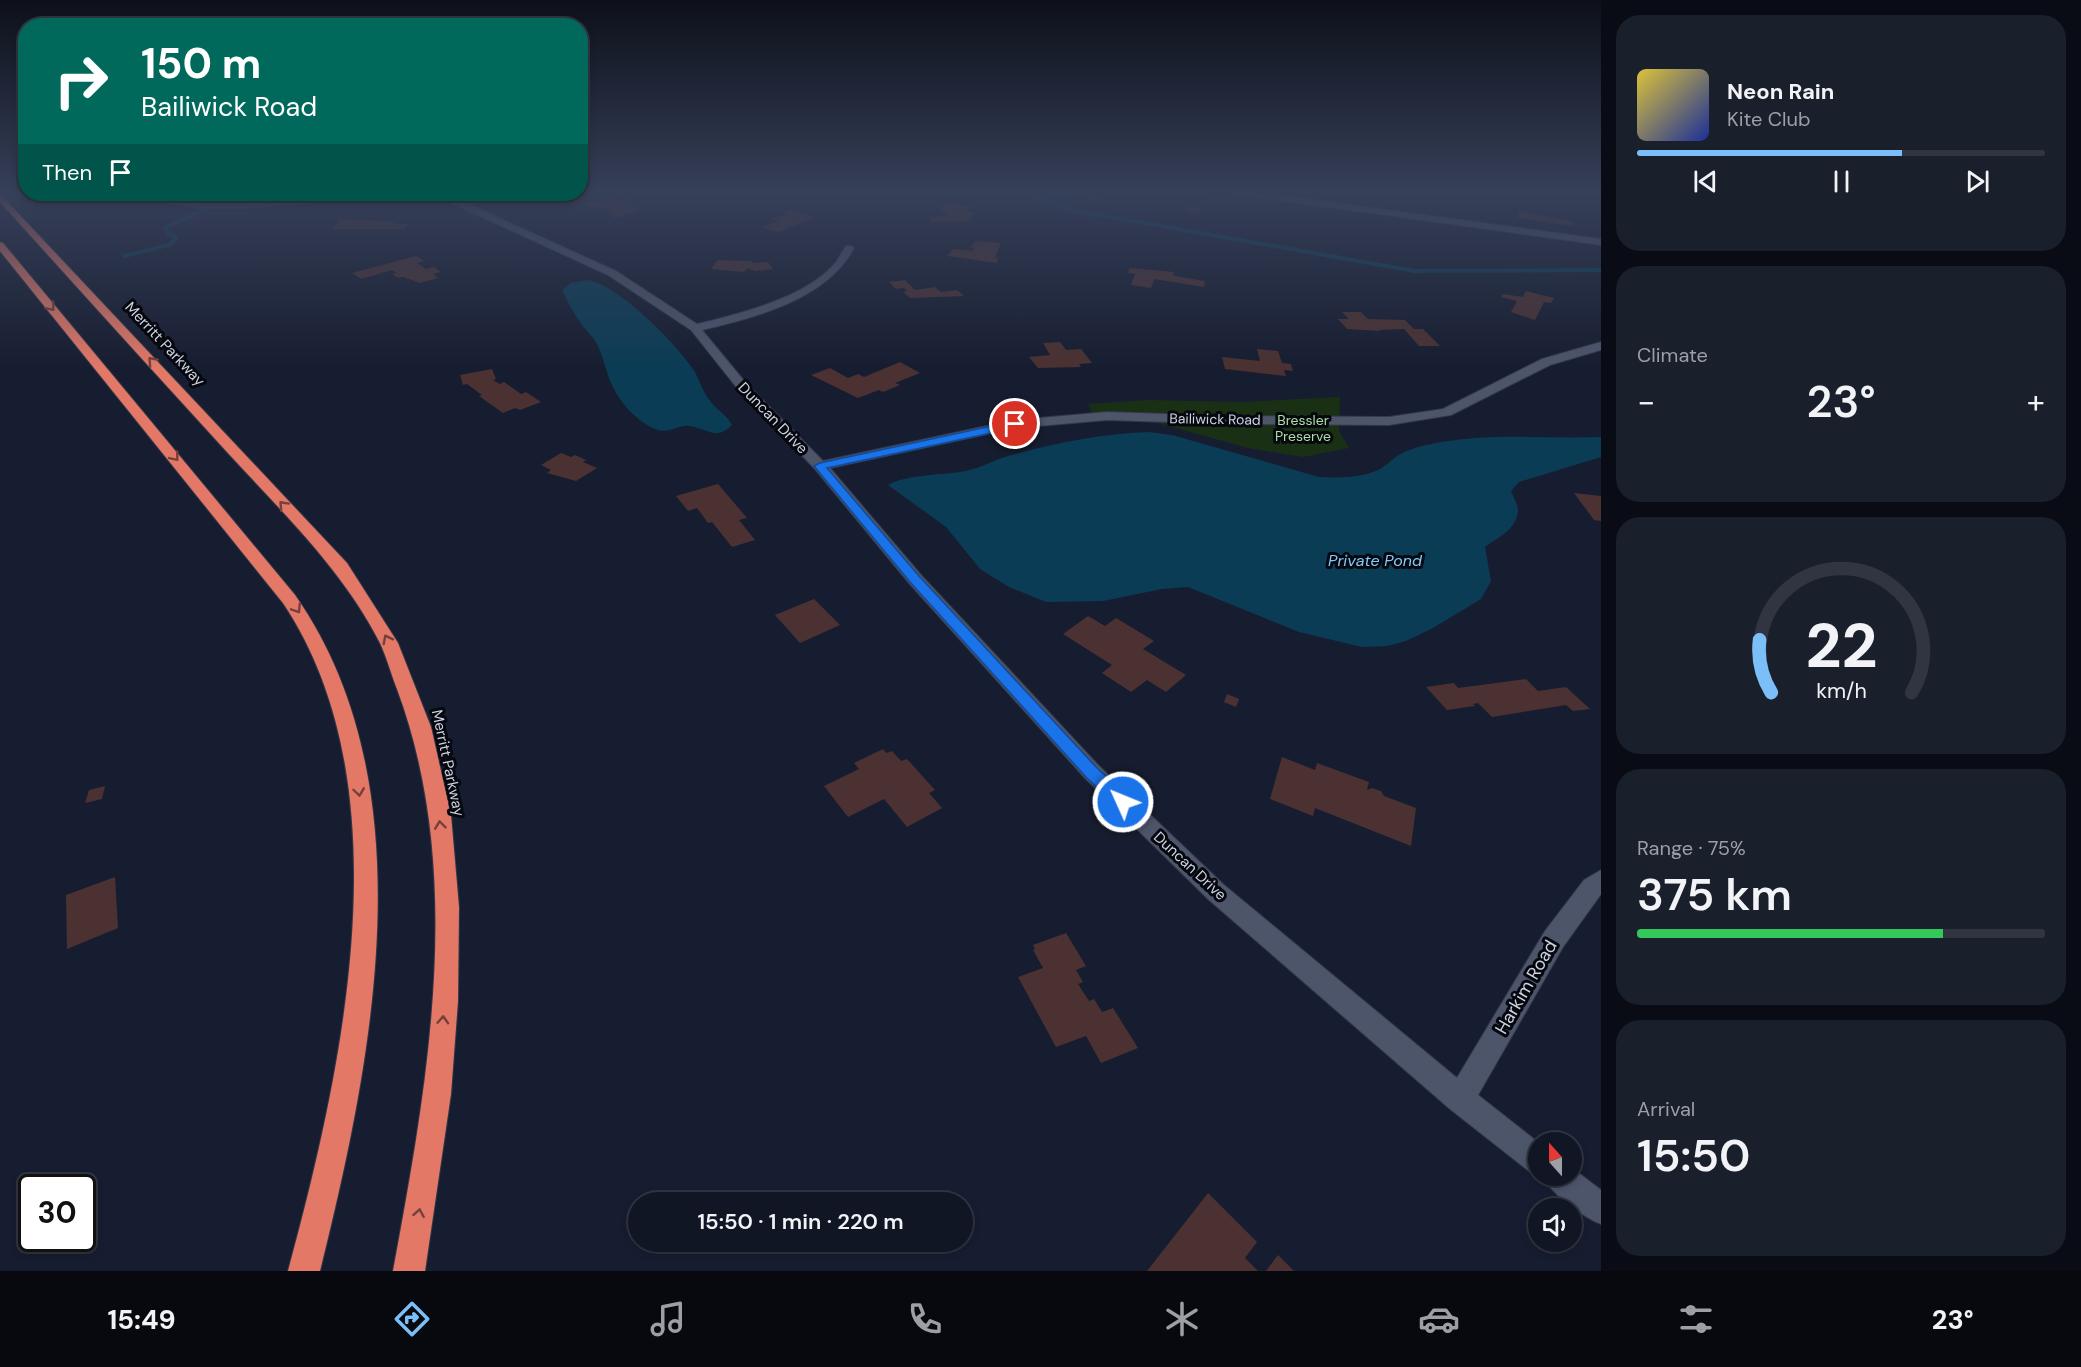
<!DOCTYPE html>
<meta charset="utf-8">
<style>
:root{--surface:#111624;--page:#1a1f2c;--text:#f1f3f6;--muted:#9c9fa6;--line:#303541;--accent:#7bbef8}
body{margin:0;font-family:"DM Sans",sans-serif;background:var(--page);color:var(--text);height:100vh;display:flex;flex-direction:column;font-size:22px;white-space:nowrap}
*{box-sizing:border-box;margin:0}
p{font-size:20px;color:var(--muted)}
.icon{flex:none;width:33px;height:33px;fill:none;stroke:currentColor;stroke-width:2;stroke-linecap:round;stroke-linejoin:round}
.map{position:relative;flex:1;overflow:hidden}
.sheet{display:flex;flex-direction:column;gap:15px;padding:15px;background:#090c14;width:480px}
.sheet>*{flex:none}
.banner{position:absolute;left:18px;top:18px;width:570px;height:183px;border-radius:24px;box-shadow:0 3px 9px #0003,0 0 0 2px var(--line);background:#00695c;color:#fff;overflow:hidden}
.needle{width:39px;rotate:339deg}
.controls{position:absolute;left:1528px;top:1132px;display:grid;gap:12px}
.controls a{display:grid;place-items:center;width:54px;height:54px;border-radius:50%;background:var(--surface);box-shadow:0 3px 9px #0003,0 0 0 2px var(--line);font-size:30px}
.speed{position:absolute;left:18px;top:1174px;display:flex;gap:12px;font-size:30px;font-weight:700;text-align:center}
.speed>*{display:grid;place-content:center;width:78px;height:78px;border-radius:50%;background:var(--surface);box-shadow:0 3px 9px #0003,0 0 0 2px var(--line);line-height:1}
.speed .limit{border:3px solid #111;border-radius:9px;background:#fff;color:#111}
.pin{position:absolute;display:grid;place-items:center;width:51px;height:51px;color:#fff;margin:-26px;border:3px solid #fff;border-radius:50%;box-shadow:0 2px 6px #0007}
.me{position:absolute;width:66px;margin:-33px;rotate:314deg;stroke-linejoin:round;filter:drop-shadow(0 0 4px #0008)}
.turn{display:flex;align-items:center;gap:21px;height:126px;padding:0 24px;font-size:27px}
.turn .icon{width:78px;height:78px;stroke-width:2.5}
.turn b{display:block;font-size:42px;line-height:51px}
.then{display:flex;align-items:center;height:57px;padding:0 24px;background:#0003;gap:12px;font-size:22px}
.big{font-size:45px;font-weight:600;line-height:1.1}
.sheet .tile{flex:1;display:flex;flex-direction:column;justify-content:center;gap:9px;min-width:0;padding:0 21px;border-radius:24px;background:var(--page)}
.sheet .dial{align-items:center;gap:0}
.dial svg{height:156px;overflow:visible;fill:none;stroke:var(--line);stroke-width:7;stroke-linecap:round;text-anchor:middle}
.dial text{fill:var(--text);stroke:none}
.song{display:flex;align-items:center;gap:18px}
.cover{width:72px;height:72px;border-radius:9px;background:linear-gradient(135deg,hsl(50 70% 55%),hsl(230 70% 35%))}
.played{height:6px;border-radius:3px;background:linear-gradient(90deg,var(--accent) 65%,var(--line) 65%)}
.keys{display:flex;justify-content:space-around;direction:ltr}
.heat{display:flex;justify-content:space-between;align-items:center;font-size:33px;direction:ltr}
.charge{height:9px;border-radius:4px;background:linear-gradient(90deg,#34c759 75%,var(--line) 0)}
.trip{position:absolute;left:628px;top:1192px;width:345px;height:60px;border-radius:30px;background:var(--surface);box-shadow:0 3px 9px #0003,0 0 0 2px var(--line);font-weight:600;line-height:60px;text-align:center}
.tabs{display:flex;height:96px;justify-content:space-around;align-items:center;background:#07090e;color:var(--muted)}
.tabs .icon{width:42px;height:42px}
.tabs .active{color:var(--accent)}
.tabs b{font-size:27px;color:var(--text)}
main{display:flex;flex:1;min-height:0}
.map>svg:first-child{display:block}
.green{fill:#1a3014}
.water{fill:#0b3c55}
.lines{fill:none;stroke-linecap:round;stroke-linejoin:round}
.stream{stroke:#0b3c55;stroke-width:4}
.building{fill:#4b3131}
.minor-casing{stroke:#343848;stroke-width:2}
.highway-casing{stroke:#343848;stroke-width:2}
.minor{fill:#4d556b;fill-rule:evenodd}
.highway{fill:#e47867;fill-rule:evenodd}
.oneway{stroke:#75403c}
.route{fill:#1a73e8;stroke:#114b97;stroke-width:1.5}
.labels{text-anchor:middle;stroke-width:6;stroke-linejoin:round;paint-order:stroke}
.far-street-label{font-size:14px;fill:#ced3e0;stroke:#060810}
.far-park-label{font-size:14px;fill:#b0dfa2;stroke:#060810}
.street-label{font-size:15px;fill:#ced3e0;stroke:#060810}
.water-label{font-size:16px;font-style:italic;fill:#84cdfa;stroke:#060810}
.near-street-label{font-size:18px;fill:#ced3e0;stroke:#060810}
</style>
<main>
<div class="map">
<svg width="1601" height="1271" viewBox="0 0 1601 1271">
<rect width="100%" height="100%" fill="#171d30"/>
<!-- green -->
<path class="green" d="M1340,397L1339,431L1349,448L1303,457L1248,448L1140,418L1097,420L1088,404L1147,400L1240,402Z"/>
<!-- water -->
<path class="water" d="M587,280C618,284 679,346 695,372C700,382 703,392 710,401C717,410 727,415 732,425C716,441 708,429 690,426C678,424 669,435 655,429C638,422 621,404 613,387C606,374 604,358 597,344C593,336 585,330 580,322C573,312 567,301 562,290L571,283Z
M1148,432L1172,435L1319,477C1338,478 1360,478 1378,470C1385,467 1391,460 1397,456C1405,451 1417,447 1427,445C1487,432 1541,439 1601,437V457L1519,482L1511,491C1513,496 1518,505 1518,510C1517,529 1498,538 1485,547L1491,581L1481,599L1433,628L1406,641L1387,646L1362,647L1299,632L1188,587L1162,589L1103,601L1046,602L1009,587L980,569L946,527L888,485C905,475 939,475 960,472C976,470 992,461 1008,456C1054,443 1100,434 1148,432Z"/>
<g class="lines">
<!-- stream -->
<path class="stream" d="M1020,191L1076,211L1415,271L1601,270
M223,199L232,194
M124,256L169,245L177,238L168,233L165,228L206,209"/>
</g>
<!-- building -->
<path class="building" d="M1063,191H1085L1106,196L1095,201L1064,194L1068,193Z
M607,197L619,200L628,197L635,200L625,203L641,210L616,218L607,214L614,212L585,204Z
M1224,197L1239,199L1235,205L1212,201L1214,198L1222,199Z
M947,202L973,207L967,209L968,211L977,214L971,216L972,218H967L969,221L932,222L929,217L947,216L938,206H945L944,204Z
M1188,205L1203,208L1199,213L1184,211Z
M789,210L814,217L779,232L761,227L778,221L772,219L789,214L783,213Z
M1519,211L1566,220L1573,223V226L1518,218Z
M340,220L385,221L395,222L393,224H408L404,229H332Z
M976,241L1001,243L995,257L998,259L997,263L947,256L953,249L972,251L975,248L970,247Z
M416,256L424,261L417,263L426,269L434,267L441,272L433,274L438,278L420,283L403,277L398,278L392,274L397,273L392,270L361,279L352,273Z
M718,260L750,261L754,263L768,262L773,269L756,271L747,268L744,272L711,269Z
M1129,268L1174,272L1173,275L1181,277L1205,281L1204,287L1154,279L1151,288L1131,285L1135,274L1128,273Z
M905,280L915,290L935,287L941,292L957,290L964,296L910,298L903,292L907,291L904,288L896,289L889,282Z
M1526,291L1554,298L1551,303L1544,302L1535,320L1511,312L1517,301L1501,297L1503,294L1523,297Z
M1342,312H1361L1368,319L1405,320L1414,329H1423L1440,346H1419L1404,329L1379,330L1380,331L1347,329L1338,319H1349Z
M1060,342L1066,350L1081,349L1092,363L1079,364L1081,367L1038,368L1029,357L1050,355L1043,343Z
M1257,349L1278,351L1282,363L1291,364L1293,371L1284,370L1286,376L1225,369L1222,357L1260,361Z
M900,362L920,373L895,383L900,385L883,392L879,390L858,398L811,375L830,368L848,378L858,374L864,377Z
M492,369L496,379L493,380L500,384L504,382L521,394L526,392L541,402L520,410L515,408L503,413L479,396L482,395L467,384L463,385L460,375Z
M561,453L571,457L575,455L586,460L583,462L597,468L576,481L547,473L551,470L541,465Z
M718,484L747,518L739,520L755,540L732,547L712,522L708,523L697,508L688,511L676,496Z
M1574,493L1601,496V521L1594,520Z
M814,599L840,625L800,643L775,615Z
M1088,616L1105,626L1116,618L1154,641L1143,649L1186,675L1166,692L1147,680L1131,692L1102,673L1112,665L1063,634Z
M1526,679L1538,691L1566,687L1590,709L1573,711L1566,705L1492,717L1478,703L1473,704L1475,706L1447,710L1426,687L1454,683L1458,688Z
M1227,694L1239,699L1236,707L1224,702Z
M883,749L886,753L892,751L901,761L907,759L935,790L929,793L942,808L907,827L884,799L848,817L824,786L859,769L854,763Z
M1282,757L1315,770L1317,763L1369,782L1367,790L1372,788L1381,791L1384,796L1416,808L1411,846L1315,808L1313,816L1270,799Z
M105,786L102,799L85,803L89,790Z
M115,877L118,928L67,949L66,895Z
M1066,933L1086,966L1076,970L1083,982L1078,984L1089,1001L1094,999L1102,1012L1113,1008L1138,1048L1101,1063L1086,1036L1056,1047L1018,977L1043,968L1033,950L1035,949L1033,945Z
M1208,1193L1257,1242L1245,1258L1258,1271H1147Z
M1278,1255L1294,1271H1266Z"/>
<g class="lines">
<defs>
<path id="minor" d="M1229,191H1249L1601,239V245L1233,194Z
M151,194C159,193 164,196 172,198C188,203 207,202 223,202C268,202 323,189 365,194L361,197C315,201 186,222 151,194Z
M422,194H435L455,198L616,271L697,324C739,314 808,297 836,262C840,257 842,251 846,246H852L854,248C826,300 756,317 702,330L745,382L823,461L1015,420L1107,412L1229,416L1389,417L1443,409L1542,359L1601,342V350L1550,365L1451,415L1389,425L1229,424L1107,420L1015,428L830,468L921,575L1099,766L1224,885L1457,1078L1545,931L1584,880L1601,870V894L1563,947L1478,1095L1539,1143V1176L1529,1171L1450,1109L1208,899L1085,778L909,583L815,469L737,388L691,330L608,275L449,202Z
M1572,1168L1601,1190V1224C1583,1217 1551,1194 1543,1176H1572Z"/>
<path id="highway" d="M0,194L347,563L398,643L431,727L451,815L459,907L458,1001L451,1094L425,1271H393C428,1082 466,874 397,689C391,674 387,658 380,643C343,570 282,512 227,452C151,369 76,286 0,202Z
M0,242L3,243L295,595C429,786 372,1061 320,1271H288C342,1071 407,788 283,603L0,251Z"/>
</defs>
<!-- minor casing -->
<use href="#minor" class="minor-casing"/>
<!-- highway casing -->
<use href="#highway" class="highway-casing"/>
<!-- minor -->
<use href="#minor" class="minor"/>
<!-- highway -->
<use href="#highway" class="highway"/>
</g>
<!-- one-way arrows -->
<defs><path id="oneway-chevron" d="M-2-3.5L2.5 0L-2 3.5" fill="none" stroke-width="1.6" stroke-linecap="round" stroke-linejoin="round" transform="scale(1.5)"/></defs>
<g class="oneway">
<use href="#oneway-chevron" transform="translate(51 307) rotate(50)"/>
<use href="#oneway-chevron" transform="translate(152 361) rotate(-133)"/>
<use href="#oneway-chevron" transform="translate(175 457) rotate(50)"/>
<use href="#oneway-chevron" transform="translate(283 505) rotate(-133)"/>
<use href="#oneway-chevron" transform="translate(297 609) rotate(57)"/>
<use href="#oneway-chevron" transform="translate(387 639) rotate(-117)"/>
<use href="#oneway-chevron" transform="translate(359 792) rotate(82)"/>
<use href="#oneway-chevron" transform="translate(440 825) rotate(-97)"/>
<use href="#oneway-chevron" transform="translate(443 1020) rotate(-87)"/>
<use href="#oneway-chevron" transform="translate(419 1213) rotate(-80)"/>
</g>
<!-- sky -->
<linearGradient id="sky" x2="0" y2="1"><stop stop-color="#0d101a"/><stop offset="0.52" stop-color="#364059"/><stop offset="1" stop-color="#364059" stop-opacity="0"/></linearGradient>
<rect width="1601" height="369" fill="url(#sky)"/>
<!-- route -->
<path class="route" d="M1015,421L1020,424L1019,427L827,468L919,576L1097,768L1129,797L1131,802L1129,807L1123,809L1117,807L1086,777L910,582L814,466L820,463Z"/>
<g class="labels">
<!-- far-street labels -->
<g class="far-street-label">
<text transform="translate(1215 419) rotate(1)" y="5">Bailiwick Road</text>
</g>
<!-- far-park labels -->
<g class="far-park-label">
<text x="1303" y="425">Bressler<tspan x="1303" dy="16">Preserve</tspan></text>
</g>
<!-- street labels -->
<g class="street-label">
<text transform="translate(165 344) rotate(47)" y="5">Merritt Parkway</text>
<text transform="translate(773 418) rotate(46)" y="5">Duncan Drive</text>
<text transform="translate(448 763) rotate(78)" y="5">Merritt Parkway</text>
<text transform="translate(1190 866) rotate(43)" y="5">Duncan Drive</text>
</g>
<!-- water labels -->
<g class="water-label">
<text x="1375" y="566">Private Pond</text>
</g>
<!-- near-street labels -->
<g class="near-street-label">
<text transform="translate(1526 987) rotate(-60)" y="6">Harkim Road</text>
</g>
</g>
</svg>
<div class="controls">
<a><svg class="needle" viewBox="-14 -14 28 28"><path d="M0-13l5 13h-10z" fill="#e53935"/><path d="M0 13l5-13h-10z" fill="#9c9fa6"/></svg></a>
<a><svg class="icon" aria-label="sound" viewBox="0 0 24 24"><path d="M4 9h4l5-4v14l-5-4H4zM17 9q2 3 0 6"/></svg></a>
</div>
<div class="speed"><div class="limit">30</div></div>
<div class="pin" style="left:1015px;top:424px;background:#d93025"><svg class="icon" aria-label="arrive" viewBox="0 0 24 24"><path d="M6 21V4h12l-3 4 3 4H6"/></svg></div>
<svg class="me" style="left:1123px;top:802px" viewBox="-20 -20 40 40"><circle r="17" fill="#1a73e8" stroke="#fff" stroke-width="3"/><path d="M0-11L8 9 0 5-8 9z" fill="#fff"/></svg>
<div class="trip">15:50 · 1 min · 220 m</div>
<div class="banner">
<div class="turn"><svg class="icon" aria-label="right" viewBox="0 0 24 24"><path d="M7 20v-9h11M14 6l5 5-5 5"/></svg><div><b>150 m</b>Bailiwick Road</div></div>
<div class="then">Then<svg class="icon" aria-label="arrive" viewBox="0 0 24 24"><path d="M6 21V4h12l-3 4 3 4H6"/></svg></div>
</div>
</div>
<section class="sheet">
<div class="tile">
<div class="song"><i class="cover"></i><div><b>Neon Rain</b><p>Kite Club</p></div></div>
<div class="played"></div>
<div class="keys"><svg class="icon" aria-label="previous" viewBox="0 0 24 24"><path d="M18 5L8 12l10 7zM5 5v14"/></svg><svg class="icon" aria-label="pause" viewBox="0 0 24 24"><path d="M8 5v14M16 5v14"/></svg><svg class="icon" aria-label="next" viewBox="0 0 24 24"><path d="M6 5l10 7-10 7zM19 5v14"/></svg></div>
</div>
<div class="tile"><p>Climate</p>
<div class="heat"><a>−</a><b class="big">23°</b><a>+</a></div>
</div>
<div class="tile dial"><svg viewBox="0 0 100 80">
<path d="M14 69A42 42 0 1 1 86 69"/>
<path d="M14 69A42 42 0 0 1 8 42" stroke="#7bbef8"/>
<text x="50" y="56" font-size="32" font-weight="700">22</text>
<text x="50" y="72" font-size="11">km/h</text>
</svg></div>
<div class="tile"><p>Range · 75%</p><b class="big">375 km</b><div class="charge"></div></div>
<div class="tile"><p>Arrival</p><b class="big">15:50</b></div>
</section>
</main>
<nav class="tabs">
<b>15:49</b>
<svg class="icon active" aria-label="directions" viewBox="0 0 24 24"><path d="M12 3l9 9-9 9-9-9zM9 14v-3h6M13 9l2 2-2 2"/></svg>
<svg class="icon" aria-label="music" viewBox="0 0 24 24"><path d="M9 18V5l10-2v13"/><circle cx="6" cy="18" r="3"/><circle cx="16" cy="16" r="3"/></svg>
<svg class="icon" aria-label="phone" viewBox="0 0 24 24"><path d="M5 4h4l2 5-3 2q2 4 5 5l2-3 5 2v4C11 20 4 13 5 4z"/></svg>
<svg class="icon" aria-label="climate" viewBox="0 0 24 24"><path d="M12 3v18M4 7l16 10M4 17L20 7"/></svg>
<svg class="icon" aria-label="car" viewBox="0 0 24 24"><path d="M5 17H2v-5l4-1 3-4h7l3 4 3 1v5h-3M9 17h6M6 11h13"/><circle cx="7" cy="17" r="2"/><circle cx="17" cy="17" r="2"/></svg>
<svg class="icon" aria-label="filters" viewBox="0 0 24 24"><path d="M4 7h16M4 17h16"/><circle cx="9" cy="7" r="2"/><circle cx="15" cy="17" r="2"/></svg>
<b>23°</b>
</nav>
